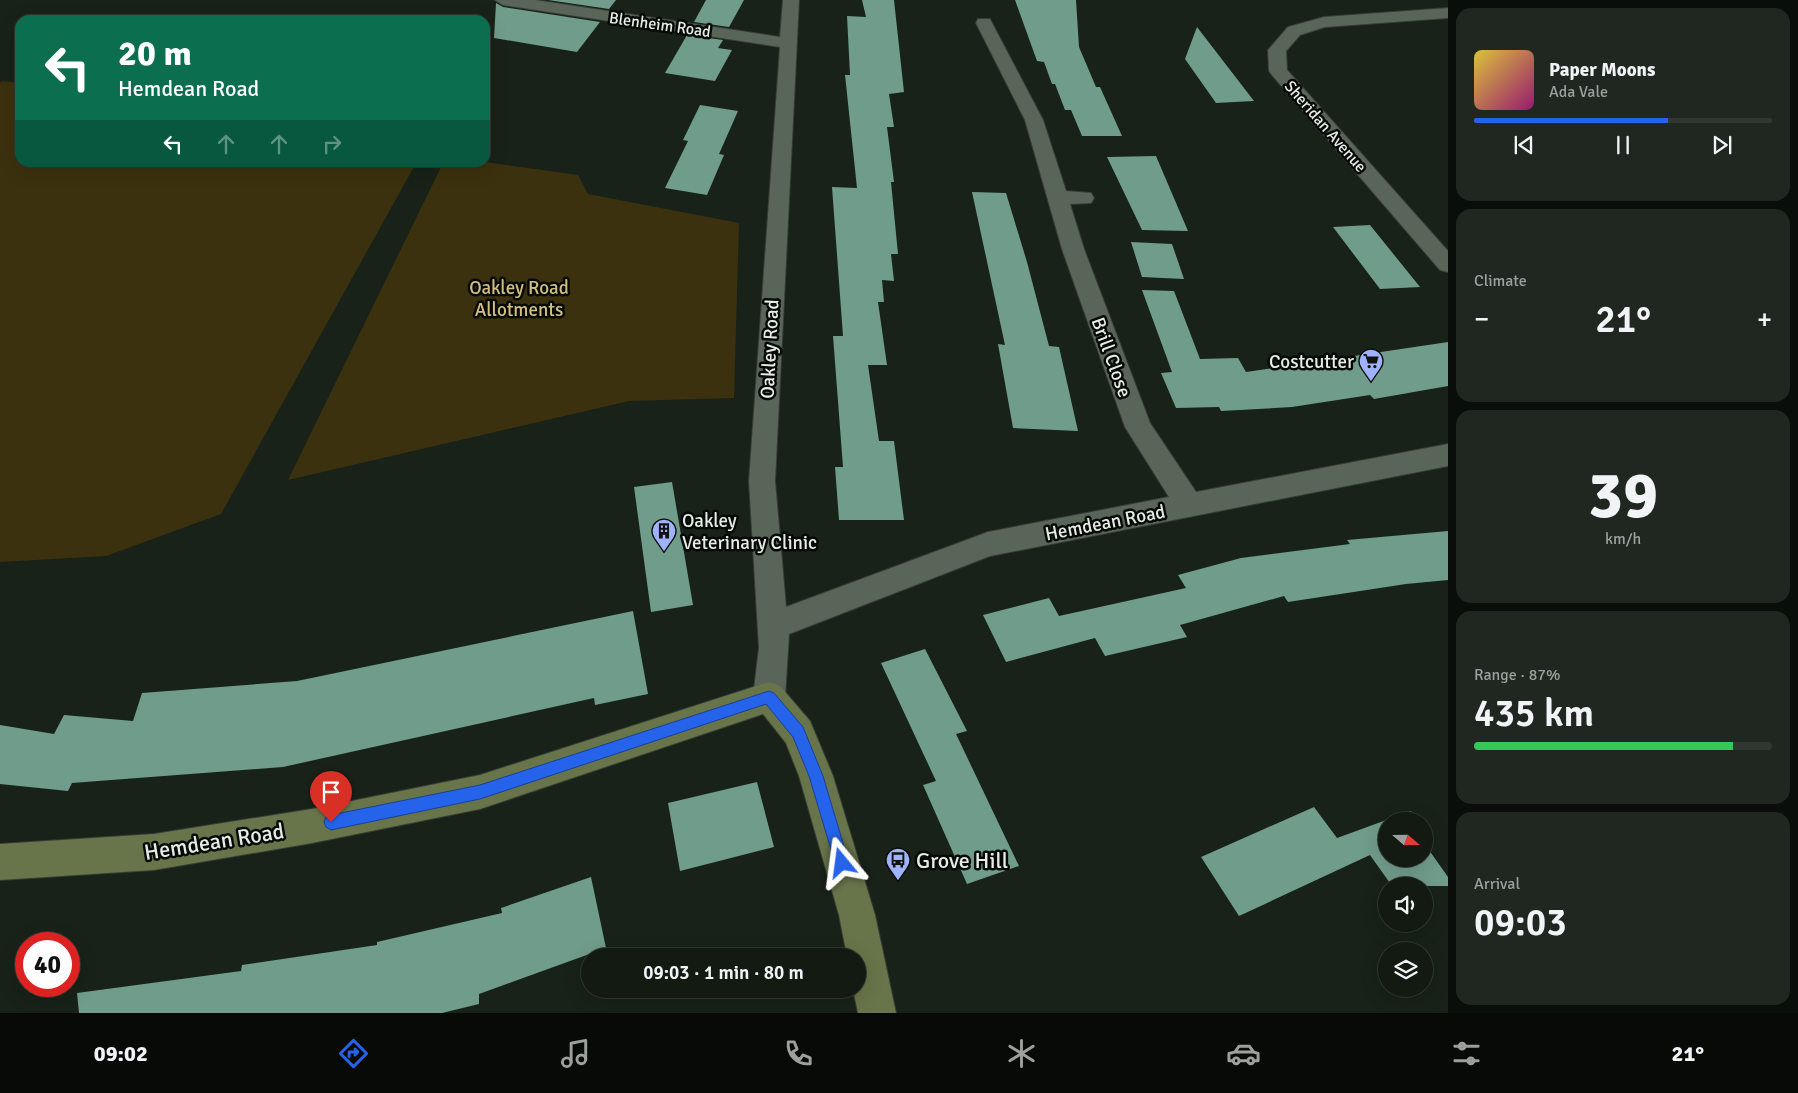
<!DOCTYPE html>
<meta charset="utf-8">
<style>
:root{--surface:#121a12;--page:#1f2720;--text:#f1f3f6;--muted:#9ca19f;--line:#313832;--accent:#2563eb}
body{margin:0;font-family:Signika,sans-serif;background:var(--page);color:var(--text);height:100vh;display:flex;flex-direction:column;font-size:19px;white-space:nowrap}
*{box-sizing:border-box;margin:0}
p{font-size:16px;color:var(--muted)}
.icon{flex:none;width:28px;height:28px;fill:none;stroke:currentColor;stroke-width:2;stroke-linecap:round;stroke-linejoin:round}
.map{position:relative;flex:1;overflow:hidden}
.details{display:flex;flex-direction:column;gap:8px;padding:8px;background:#0a0e0a;width:350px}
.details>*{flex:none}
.hud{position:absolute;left:15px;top:15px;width:475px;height:152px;border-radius:15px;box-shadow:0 5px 20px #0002,0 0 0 1px var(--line);background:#0b6e4f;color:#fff;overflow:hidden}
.needle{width:32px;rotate:110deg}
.buttons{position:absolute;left:1378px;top:812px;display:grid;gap:10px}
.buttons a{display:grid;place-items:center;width:55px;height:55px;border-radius:50%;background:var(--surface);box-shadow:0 5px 20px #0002,0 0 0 1px var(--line);font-size:25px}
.speed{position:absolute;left:15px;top:932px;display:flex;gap:10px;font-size:25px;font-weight:700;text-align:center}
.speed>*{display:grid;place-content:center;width:65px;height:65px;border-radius:50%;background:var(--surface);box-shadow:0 5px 20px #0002,0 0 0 1px var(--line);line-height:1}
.speed .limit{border:8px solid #d22;background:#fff;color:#111}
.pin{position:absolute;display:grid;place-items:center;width:42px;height:42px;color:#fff;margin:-51px -21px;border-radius:50% 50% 50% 0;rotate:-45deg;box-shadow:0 0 5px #0007}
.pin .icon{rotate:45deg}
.me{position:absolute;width:55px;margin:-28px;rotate:344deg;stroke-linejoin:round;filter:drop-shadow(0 0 4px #0008)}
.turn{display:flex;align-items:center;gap:18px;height:105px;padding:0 20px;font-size:22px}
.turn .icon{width:65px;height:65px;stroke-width:2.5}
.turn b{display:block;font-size:35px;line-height:42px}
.lanes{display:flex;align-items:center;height:48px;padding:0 20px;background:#0003;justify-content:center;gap:25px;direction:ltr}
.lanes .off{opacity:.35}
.big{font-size:38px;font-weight:600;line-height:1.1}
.details .widget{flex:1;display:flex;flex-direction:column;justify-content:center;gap:8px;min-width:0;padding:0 18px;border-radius:15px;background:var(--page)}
.details .dial{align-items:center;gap:0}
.dial b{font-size:65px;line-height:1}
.song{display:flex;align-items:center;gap:15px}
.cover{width:60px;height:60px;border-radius:8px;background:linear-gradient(135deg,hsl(50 70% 55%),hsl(320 70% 35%))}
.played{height:5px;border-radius:2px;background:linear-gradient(90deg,var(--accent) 65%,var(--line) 65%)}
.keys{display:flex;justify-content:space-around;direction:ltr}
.heat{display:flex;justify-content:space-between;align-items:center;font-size:28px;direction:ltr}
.charge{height:8px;border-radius:4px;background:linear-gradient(90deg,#34c759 87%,var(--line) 0)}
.trip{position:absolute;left:581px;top:948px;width:285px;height:50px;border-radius:25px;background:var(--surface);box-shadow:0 5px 20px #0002,0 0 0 1px var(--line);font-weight:600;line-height:50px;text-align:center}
.tab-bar{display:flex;height:80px;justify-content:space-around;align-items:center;background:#070a07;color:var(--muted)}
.tab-bar .icon{width:35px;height:35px}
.tab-bar .selected{color:var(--accent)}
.tab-bar b{font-size:22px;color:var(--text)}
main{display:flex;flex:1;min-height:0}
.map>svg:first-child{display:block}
.green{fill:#3c310e}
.building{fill:#709c8b}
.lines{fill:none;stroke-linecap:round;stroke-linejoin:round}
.street-casing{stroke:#363d36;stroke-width:2}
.secondary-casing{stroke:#363d36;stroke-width:2}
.street{fill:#5a6559;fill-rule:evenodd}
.secondary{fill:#687449;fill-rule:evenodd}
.route{fill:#2563eb;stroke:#184099}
.labels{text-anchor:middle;stroke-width:5;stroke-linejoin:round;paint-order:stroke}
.far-street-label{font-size:16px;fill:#e7ede6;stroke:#060a06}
.park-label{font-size:19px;fill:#d4bf81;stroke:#060a06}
.street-label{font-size:19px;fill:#e7ede6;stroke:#060a06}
.poi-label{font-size:19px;fill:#e7ede6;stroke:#060a06;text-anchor:end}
.near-street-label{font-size:22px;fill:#e7ede6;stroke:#060a06}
.near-poi-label{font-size:22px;fill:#e7ede6;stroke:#060a06;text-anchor:start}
</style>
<main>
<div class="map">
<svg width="1448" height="1013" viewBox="0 0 1448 1013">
<rect width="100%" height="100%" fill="#182218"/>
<!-- green -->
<path class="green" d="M2,81L20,83V162L416,163L221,514L106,556L0,562V83Z
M485,162L578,175L588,194L739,223L734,398L629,401L288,480L443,163Z"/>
<!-- building -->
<path class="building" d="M548,0H616L609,9Z
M706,0H744L729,27L694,22Z
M862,0H894L904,92L889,94L894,127H887L894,182H891L898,254H891L894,281L882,280L884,302H878L887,365H868L879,441H894L904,520H839L835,467H843L833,336H843L832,187L857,188L845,75H850L847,16L866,17Z
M1015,0H1076L1079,47L1096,87H1100L1122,136H1082L1071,110H1065L1055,84H1052L1044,62L1037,61Z
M496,3L503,7L600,22L577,52L494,38Z
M1197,27L1254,101L1216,103L1185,59Z
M687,35L723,40L718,48L732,50L715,81L665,73Z
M700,105L738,111L719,154L724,155L707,195L665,188L688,141L683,140Z
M1156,156L1188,231L1142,230L1107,157Z
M972,192L1006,193L1027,262L1049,346L1059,347L1078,431L1013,428L998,344L1005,345Z
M1370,225L1420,287L1380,289L1333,227Z
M1131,242L1172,244L1184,279L1142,277Z
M1142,290L1174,291L1200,359L1238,358L1246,372L1448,342V386L1374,399L1370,395L1292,407L1221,411L1219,407L1176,408L1161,373L1172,372Z
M672,482L693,605L651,612L634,487Z
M1448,531V580L1406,584L1288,602L1284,596L1180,625L1187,637L1105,656L1095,638L1006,662L983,615L1049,598L1059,616L1186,588L1178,575L1241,558L1350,544L1347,540Z
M633,611L648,694L595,705L594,698L283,767L72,783L68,791L0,784V725L54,734L64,715L133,721L142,693L297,681Z
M925,649L967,731L956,734L1019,866L967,884L923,785L936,781L881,663Z
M757,782L774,847L680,871L668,803Z
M1314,807L1337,838L1411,811L1415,821H1386V859H1424V843L1448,877V886H1392L1370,855L1239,916L1201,857Z
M591,877L606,948L479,994V1004L442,1013H79L77,993L241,971L242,965L377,945V942L502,913L501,908Z"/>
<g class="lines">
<defs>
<path id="street" d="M495,0H535L780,37L783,0H799L775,481L786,607L988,532L1169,497L1125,427L1062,249L1025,120L976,23L978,19H990L992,23L1043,120L1066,191L1091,193L1094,198L1091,203L1070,204L1084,249L1150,423L1196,492L1448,444V466L990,556L789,634L785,697L780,708L769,712L758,708L753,697L759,648L749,481L780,47L503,5Z
M1448,8V18L1325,27L1300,35L1286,51L1287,70L1448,251V272L1440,270L1272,75L1269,71L1268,50L1288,27L1324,17Z"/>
<path id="secondary" d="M769,682L780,686L810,721L833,776L875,915L896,1013H858L853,989H858V956H847L839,915L799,776L786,743L763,714L480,809L312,843L154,870L0,880V844L154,834L312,809L480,775Z"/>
</defs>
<!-- street casing -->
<use href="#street" class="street-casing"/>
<!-- secondary casing -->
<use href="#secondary" class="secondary-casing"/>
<!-- street -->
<use href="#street" class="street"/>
<!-- secondary -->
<use href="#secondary" class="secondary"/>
</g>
<!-- route -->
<path class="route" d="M769,691L774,693L803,727L823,776L849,863L847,868L842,870L837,868L835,863L809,776L793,737L766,704L480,799L331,830L326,827L324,822L326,817L331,815L480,785Z"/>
<!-- icons -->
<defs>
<symbol id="supermarket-pin" viewBox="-11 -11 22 30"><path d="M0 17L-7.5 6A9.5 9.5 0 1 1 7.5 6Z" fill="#9fb3fd" stroke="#060a06"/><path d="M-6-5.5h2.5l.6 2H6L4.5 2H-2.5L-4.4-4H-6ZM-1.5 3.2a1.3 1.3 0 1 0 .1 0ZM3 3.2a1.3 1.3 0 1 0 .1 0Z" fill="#111"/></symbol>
<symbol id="building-pin" viewBox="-11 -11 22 30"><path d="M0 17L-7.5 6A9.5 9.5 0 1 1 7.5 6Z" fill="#9fb3fd" stroke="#060a06"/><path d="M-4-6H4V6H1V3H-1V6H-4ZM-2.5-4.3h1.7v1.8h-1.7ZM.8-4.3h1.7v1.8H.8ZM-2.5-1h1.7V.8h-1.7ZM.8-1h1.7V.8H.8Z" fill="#111"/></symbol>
<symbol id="bus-pin" viewBox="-11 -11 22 30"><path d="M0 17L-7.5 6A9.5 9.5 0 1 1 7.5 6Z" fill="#9fb3fd" stroke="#060a06"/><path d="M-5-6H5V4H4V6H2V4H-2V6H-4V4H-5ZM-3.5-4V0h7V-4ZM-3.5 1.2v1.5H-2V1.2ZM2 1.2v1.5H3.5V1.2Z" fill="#111"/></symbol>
</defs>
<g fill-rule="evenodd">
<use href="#supermarket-pin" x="1357" y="347" width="28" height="38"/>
<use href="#building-pin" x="650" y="517" width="28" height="38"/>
<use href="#bus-pin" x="884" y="846" width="28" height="38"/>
</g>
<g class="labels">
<!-- far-street labels -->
<g class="far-street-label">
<text transform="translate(660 24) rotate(8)" y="6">Blenheim Road</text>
<text transform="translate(1326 126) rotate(49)" y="6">Sheridan Avenue</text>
</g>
<!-- park labels -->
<g class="park-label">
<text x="519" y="294">Oakley Road<tspan x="519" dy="22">Allotments</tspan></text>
</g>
<!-- street labels -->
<g class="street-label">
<text transform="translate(769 349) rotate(-87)" y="7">Oakley Road</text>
<text transform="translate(1112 357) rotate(70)" y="7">Brill Close</text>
<text transform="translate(1105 522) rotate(-11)" y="7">Hemdean Road</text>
</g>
<!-- poi labels -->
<g class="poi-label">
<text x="1354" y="368">Costcutter</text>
<text x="682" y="527" text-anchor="start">Oakley<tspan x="682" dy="22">Veterinary Clinic</tspan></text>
</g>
<!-- near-street labels -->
<g class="near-street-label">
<text transform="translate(214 841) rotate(-9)" y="8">Hemdean Road</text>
</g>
<!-- near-poi labels -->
<g class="near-poi-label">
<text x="916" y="868">Grove Hill</text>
</g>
</g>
</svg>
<div class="buttons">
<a><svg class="needle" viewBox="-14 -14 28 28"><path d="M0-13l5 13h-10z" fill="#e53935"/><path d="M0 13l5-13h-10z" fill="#9ca19f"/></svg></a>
<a><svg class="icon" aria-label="sound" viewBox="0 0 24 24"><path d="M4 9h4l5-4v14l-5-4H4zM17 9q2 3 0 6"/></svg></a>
<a><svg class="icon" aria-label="layers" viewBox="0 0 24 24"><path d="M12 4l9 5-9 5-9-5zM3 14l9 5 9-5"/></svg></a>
</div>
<div class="speed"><div class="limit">40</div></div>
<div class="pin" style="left:331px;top:822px;background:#d93025"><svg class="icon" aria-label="arrive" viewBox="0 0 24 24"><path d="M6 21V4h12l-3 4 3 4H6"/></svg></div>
<svg class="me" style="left:842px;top:863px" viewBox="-20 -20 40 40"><path d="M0-17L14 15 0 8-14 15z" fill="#2563eb" stroke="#fff" stroke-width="4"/></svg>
<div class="trip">09:03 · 1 min · 80 m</div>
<div class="hud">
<div class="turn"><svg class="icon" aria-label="left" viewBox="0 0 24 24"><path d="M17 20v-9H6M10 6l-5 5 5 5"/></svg><div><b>20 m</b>Hemdean Road</div></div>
<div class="lanes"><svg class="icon" aria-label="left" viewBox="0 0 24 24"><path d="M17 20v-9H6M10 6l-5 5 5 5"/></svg><svg class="icon off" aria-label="ahead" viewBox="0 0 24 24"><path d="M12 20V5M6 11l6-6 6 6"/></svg><svg class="icon off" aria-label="ahead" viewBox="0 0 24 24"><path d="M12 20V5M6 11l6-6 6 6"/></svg><svg class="icon off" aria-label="right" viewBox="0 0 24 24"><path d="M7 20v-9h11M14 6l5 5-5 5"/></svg></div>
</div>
</div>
<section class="details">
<div class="widget">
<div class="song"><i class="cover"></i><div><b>Paper Moons</b><p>Ada Vale</p></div></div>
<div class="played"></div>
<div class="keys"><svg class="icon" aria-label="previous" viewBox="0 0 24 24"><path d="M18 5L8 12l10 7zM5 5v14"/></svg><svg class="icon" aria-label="pause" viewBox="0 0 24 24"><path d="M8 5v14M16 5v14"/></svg><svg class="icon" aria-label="next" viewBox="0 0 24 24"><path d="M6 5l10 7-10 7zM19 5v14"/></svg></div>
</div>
<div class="widget"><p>Climate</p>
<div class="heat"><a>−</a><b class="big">21°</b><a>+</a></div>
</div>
<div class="widget dial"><b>39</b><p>km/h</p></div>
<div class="widget"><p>Range · 87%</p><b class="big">435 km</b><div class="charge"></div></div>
<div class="widget"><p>Arrival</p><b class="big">09:03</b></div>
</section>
</main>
<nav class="tab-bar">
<b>09:02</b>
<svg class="icon selected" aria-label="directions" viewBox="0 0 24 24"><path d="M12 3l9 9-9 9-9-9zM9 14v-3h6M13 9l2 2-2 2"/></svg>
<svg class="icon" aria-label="music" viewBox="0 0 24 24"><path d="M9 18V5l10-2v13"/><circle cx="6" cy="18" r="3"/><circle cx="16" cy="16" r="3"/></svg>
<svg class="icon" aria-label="phone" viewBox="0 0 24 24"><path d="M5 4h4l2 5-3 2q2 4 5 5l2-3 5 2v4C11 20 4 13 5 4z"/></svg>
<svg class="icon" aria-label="climate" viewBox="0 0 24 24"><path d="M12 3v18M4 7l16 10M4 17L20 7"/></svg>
<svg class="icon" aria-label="car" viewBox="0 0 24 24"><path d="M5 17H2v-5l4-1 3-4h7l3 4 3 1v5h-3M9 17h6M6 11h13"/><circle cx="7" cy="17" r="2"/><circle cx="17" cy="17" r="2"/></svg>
<svg class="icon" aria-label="filters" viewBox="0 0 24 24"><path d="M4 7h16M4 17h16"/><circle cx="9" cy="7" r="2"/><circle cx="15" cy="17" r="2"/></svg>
<b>21°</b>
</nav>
